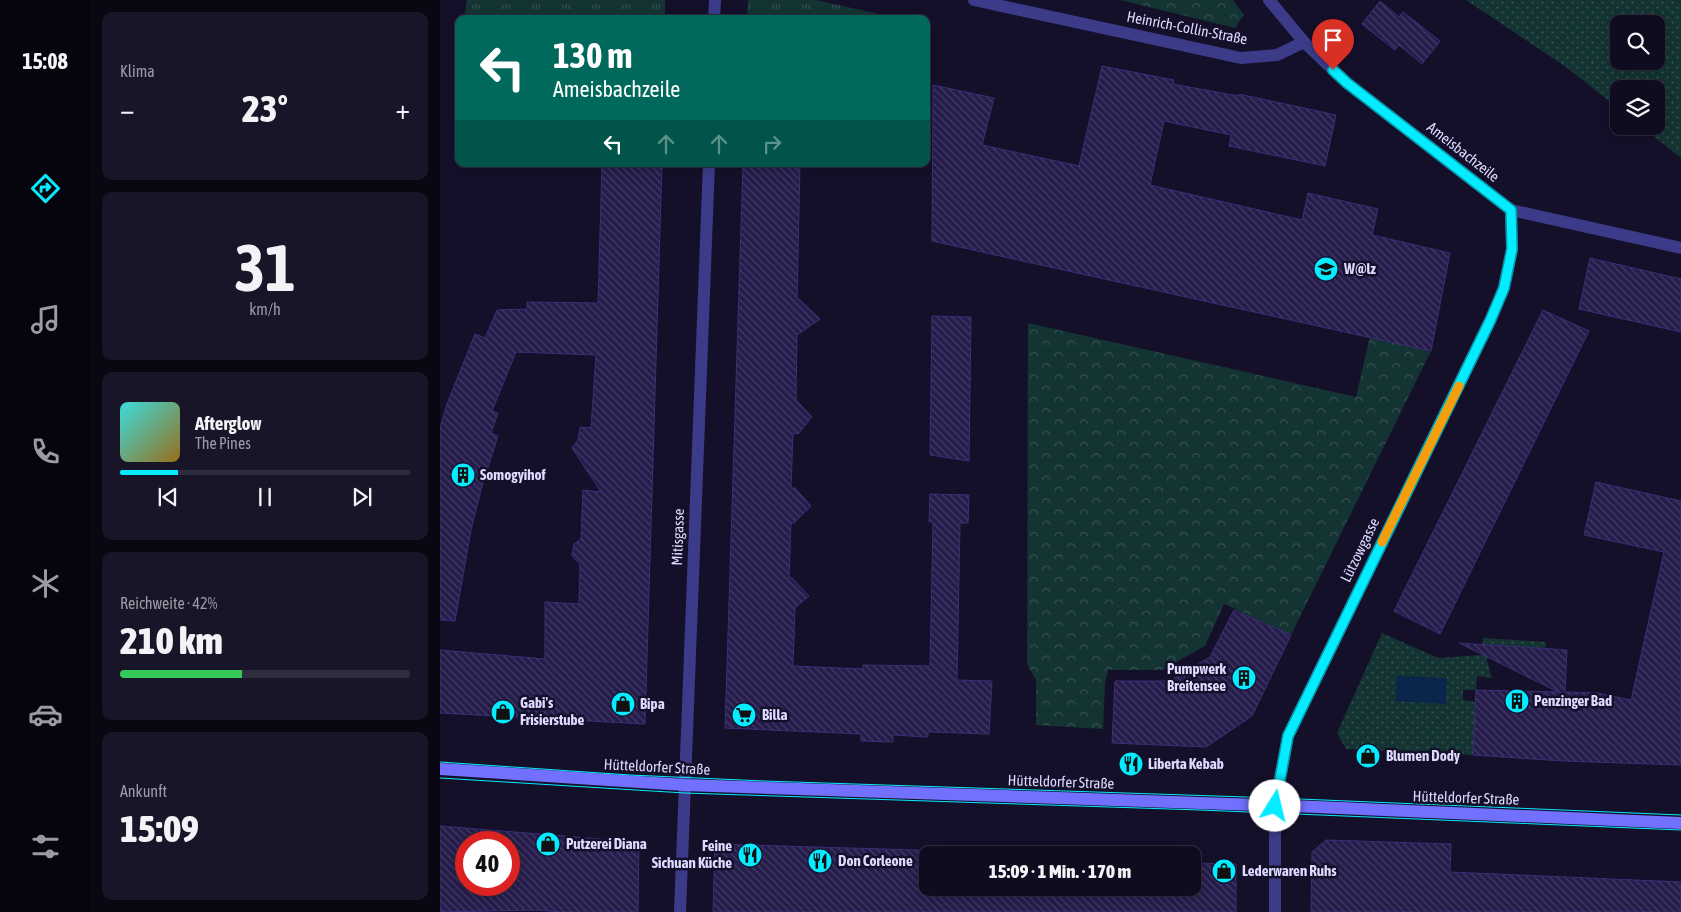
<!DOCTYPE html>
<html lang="de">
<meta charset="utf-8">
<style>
:root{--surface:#0f0c20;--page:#181529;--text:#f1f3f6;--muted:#9b9ba5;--line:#2f2c3e;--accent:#05ebff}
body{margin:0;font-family:"Asap Condensed",sans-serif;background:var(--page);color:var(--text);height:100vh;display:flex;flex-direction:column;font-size:19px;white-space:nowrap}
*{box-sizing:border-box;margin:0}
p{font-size:16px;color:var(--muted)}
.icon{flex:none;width:28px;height:28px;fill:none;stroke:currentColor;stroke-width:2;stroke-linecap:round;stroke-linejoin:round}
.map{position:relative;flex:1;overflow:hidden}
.panel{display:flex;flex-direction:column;gap:12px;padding:12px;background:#080712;width:350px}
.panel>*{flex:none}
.top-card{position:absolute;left:15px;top:15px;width:475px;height:152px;border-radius:10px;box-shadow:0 2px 12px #0003,0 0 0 1px var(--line);background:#00695c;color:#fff;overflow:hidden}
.fabs{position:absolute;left:1170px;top:15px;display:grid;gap:10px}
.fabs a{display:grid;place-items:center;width:55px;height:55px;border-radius:10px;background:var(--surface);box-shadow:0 2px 12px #0003,0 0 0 1px var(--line);font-size:25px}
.speed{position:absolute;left:15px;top:831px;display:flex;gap:10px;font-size:25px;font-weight:700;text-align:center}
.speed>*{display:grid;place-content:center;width:65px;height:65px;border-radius:50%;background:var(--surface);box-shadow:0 2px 12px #0003,0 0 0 1px var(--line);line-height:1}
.speed .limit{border:8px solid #d22;background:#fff;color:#111}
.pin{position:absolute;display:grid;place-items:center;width:42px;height:42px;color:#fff;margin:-51px -21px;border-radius:50% 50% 50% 0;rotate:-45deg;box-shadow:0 0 5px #0007}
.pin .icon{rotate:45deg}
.me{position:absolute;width:55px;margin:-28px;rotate:9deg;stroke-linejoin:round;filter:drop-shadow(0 0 4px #0008)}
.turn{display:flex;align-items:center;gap:18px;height:105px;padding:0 15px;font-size:22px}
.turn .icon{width:65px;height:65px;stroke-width:2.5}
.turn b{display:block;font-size:35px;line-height:42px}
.lanes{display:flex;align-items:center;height:48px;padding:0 15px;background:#0003;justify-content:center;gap:25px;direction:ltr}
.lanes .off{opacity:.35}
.big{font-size:38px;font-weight:800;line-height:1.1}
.panel .tile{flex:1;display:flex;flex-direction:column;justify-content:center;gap:8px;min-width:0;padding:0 18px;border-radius:10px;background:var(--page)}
.panel .dial{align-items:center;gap:0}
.dial b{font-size:65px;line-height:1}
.song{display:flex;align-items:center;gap:15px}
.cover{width:60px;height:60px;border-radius:8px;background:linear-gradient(135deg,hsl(180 70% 55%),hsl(40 70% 35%))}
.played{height:5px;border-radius:2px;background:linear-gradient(90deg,var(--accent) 20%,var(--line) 20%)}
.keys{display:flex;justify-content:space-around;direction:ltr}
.heat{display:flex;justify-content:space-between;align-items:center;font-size:28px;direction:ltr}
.charge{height:8px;border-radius:4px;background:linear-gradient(90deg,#34c759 42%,var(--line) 0)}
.trip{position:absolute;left:479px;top:846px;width:282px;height:50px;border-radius:10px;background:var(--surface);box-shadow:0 2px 12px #0003,0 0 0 1px var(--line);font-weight:800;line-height:50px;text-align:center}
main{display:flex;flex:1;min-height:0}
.tab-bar{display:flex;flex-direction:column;width:90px;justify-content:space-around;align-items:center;background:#06050d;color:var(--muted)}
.tab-bar .icon{width:35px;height:35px}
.tab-bar .on{color:var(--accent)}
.tab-bar b{font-size:22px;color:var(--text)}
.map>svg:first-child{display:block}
.grass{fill:url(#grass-tufts)}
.park{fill:url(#park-crowns)}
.garden{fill:url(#garden-dots);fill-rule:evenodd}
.water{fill:#0c254d}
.building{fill:url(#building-back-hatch);stroke:#3b2e77;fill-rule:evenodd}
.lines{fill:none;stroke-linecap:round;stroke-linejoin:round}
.minor{stroke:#3c3b89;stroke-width:12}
.tertiary{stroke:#3c3b89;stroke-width:12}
.secondary{stroke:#7170ff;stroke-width:12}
.tram{stroke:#05ebff;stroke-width:1}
.route-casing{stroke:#0399a6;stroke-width:12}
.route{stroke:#05ebff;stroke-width:9}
.slow{stroke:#f59e0b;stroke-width:9}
.labels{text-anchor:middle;stroke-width:5;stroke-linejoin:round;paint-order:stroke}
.street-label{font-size:15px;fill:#ddd9ff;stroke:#14102a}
.poi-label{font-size:15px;font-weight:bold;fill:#ddd9ff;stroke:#14102a;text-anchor:start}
</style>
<main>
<nav class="tab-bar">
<b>15:08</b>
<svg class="icon on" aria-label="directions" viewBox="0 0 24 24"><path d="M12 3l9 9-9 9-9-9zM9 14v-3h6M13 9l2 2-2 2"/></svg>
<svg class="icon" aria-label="music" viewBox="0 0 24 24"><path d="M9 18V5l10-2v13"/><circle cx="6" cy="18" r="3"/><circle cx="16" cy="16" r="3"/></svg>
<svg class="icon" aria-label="phone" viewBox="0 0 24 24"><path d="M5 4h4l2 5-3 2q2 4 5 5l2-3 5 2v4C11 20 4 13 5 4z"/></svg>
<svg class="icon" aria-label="climate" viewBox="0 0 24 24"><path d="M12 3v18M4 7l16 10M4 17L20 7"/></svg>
<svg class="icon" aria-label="car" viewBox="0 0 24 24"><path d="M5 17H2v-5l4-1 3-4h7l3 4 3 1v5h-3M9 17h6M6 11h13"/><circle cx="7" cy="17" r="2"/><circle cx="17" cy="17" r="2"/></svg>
<svg class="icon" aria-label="filters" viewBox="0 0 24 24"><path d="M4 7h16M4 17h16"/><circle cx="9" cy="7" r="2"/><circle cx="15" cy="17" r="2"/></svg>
</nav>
<section class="panel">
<div class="tile"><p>Klima</p>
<div class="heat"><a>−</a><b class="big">23°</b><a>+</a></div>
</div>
<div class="tile dial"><b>31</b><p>km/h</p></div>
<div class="tile">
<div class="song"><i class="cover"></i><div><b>Afterglow</b><p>The Pines</p></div></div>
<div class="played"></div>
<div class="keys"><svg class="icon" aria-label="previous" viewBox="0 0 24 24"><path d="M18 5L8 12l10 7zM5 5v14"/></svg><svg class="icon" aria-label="pause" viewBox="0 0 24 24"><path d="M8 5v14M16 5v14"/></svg><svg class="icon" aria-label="next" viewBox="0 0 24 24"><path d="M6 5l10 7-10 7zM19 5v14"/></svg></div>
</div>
<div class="tile"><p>Reichweite · 42%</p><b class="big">210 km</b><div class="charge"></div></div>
<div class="tile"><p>Ankunft</p><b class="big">15:09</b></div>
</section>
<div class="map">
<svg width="1241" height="912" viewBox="0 0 1241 912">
<defs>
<pattern id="grass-tufts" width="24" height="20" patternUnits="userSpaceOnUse" patternTransform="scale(1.25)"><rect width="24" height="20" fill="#133432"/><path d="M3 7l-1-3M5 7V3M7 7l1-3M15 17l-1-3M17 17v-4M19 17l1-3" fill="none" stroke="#355151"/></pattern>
<pattern id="park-crowns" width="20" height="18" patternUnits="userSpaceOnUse" patternTransform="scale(1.25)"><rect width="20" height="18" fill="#133432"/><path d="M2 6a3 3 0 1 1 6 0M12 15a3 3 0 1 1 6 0" fill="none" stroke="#355151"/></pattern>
<pattern id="garden-dots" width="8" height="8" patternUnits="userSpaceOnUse" patternTransform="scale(1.25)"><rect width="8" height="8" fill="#133432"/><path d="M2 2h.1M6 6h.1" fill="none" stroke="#355151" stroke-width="1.8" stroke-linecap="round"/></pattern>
<pattern id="building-back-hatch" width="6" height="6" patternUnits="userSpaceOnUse" patternTransform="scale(1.25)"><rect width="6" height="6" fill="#251c4b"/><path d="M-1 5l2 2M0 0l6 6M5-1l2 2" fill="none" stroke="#443c66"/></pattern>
</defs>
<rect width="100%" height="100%" fill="#14102a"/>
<!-- grass -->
<path class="grass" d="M27,0H225V19H24Z
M308,0H376L461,19H307Z"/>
<!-- park -->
<path class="park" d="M680,0H793L804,15L795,28Z
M588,323L916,397L930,336L991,351L851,635L784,604L765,646L722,670H668L665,683L663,729L596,725V680L587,664Z"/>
<!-- garden -->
<path class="garden" d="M1026,0H1241V158L1201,126H1216V89H1179V109L1126,67ZM1179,24H1216V61H1179Z
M942,633L998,658L1042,655L1043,638L1106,642L1105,648L1049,645L1047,661L1052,678L1037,676L1036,690H1023V700L1035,702L1033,755L906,749L897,733Z"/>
<!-- water -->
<path class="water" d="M957,676L1007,678L1006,704L956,701Z"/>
<!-- building -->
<path class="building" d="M940,1L959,17L963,12L1000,41L982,64L959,45L955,50L922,24Z
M662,66L734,80L733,84L798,96L799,94L896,115L885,166L789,146L791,135L724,121L710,185L862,220L868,193L938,209L932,235L1010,253L991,351L492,241L493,85L554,98L542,145L639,166Z
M162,164H222L205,724L0,713V650L105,659V602L139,604L140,564L132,556L134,544L141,539L143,490L161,492L132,448L138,440L140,427L151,428L156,355L76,352L52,411L58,413L51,433L58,436L42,486L31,530L15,621L0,620V428L7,404L35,334L45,338L57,310L87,309V302L158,303Z
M303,164H360L357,299H359L380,319L357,335L356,400L372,417L358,434L353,433L351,488H355L371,506L354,523H351L349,578H352L369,596L355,608L353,666L423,669V665L490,666L493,522H489L490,494L529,495L528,523H520L517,680L552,681L549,734L488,732V737L453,735V742L421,741V734L285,728Z
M1150,258L1241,279V332L1139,309Z
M1103,310L1149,331L1000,634L954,611Z
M492,316L531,317L529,461L490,455Z
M1156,482L1241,501V765L1123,761L1033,755L1036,690L1118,692L1019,643L1127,650L1125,692L1157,693L1191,700L1224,552L1144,535Z
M794,610L851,635L812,716L766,747L672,743L675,681H729L770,657Z
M0,826L199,842L198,912H119L98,910L0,912ZM26,842H69V885H26Z
M886,840L1011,844L1010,872L1241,882V912H871L872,852Z
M275,844L644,855H488V888H752V863L796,864V912H273Z"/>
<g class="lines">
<!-- minor -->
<path class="minor" d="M534,0L801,58L837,55L864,42
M274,19L275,0
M1071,210L1241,248
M240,912L269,164"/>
<!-- tertiary -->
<path class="tertiary" d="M829,0L864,42L907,83L1071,210L1072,249L1064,288L1050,321L848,736L835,806V912"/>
<!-- secondary -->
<path class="secondary" d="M0,769L245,785L877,807L1241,823"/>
<!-- tram -->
<path class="tram" d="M0,762L190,775L324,781L836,798L1241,815
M0,778L245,793L760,810L1241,830"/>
</g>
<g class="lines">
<defs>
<path id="route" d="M835,806L848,736L1050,321L1064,288L1072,249L1071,210L907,83L893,70"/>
</defs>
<!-- route casing -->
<use href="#route" class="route-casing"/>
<!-- route -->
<use href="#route" class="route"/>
<!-- slow -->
<path class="slow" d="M942,542L1019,386"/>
</g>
<!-- icons -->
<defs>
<symbol id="school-disc" viewBox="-11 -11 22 22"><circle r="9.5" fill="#05ebff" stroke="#14102a"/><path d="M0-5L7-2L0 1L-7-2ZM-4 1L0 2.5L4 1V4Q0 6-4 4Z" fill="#111"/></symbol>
<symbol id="building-disc" viewBox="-11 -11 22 22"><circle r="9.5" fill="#05ebff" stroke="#14102a"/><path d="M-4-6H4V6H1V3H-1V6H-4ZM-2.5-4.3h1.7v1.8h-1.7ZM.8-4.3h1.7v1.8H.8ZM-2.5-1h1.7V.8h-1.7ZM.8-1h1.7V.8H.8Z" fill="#111"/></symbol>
<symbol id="shop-disc" viewBox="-11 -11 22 22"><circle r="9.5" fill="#05ebff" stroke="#14102a"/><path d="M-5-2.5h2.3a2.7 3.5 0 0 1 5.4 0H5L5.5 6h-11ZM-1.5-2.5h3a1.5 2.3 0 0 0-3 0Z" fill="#111"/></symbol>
<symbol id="supermarket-disc" viewBox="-11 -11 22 22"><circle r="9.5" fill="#05ebff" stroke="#14102a"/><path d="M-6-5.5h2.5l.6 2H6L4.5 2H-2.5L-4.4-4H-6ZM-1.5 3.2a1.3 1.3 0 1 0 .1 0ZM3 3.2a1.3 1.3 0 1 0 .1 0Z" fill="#111"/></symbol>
<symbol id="restaurant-disc" viewBox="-11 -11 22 22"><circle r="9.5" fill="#05ebff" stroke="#14102a"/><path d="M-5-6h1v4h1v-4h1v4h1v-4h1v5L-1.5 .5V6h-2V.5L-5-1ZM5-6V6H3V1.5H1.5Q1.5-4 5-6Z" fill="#111"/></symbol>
</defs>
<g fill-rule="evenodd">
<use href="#school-disc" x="872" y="255" width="28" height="28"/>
<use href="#building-disc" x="9" y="461" width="28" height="28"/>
<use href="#building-disc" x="790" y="664" width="28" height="28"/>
<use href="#building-disc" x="1063" y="687" width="28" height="28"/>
<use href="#shop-disc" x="169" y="690" width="28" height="28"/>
<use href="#shop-disc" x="49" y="698" width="28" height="28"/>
<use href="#supermarket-disc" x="290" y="701" width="28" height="28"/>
<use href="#shop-disc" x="914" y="742" width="28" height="28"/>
<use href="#restaurant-disc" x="677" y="750" width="28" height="28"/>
<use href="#shop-disc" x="94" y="830" width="28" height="28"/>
<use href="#restaurant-disc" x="296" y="841" width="28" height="28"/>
<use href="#restaurant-disc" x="366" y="847" width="28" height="28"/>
<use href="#shop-disc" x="770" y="857" width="28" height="28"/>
</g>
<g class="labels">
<!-- street labels -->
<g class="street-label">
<text transform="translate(747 28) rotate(11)" y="5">Heinrich-Collin-Straße</text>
<text transform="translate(1023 152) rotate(38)" y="5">Ameisbachzeile</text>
<text transform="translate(238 537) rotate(-88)" y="5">Mitisgasse</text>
<text transform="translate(920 550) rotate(-64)" y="5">Lützowgasse</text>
<text transform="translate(217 767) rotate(3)" y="5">Hütteldorfer Straße</text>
<text transform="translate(621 782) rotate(2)" y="5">Hütteldorfer Straße</text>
<text transform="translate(1026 798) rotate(2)" y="5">Hütteldorfer Straße</text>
</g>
<!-- poi labels -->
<g class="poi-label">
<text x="904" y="274">W@lz</text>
<text x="40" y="480">Somogyihof</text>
<text x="786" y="674" text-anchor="end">Pumpwerk<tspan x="786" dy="17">Breitensee</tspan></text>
<text x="1094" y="706">Penzinger Bad</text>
<text x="80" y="708">Gabi's<tspan x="80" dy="17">Frisierstube</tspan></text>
<text x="200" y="709">Bipa</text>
<text x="322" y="720">Billa</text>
<text x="946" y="761">Blumen Dody</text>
<text x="708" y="769">Liberta Kebab</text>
<text x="126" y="849">Putzerei Diana</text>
<text x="292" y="851" text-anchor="end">Feine<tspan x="292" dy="17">Sichuan Küche</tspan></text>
<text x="398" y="866">Don Corleone</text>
<text x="802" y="876">Lederwaren Ruhs</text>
</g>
</g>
</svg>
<div class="fabs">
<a><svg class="icon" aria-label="search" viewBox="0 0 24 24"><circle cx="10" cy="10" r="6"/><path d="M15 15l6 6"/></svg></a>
<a><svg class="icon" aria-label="layers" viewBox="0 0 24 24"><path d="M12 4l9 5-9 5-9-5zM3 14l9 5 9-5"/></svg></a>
</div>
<div class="speed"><div class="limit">40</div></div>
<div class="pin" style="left:893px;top:70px;background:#d93025"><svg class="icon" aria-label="arrive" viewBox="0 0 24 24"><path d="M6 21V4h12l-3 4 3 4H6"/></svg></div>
<svg class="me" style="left:835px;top:806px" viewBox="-20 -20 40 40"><circle r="19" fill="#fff"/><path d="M0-13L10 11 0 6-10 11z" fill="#05ebff"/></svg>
<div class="trip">15:09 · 1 Min. · 170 m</div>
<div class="top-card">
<div class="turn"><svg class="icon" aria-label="left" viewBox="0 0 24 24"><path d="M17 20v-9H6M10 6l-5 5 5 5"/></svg><div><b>130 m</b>Ameisbachzeile</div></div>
<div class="lanes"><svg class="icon" aria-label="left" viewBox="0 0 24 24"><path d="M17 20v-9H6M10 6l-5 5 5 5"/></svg><svg class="icon off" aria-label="ahead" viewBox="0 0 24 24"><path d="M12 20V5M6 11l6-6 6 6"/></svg><svg class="icon off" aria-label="ahead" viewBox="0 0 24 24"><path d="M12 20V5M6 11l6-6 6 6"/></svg><svg class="icon off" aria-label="right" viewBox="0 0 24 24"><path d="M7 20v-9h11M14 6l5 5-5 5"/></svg></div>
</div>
</div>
</main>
